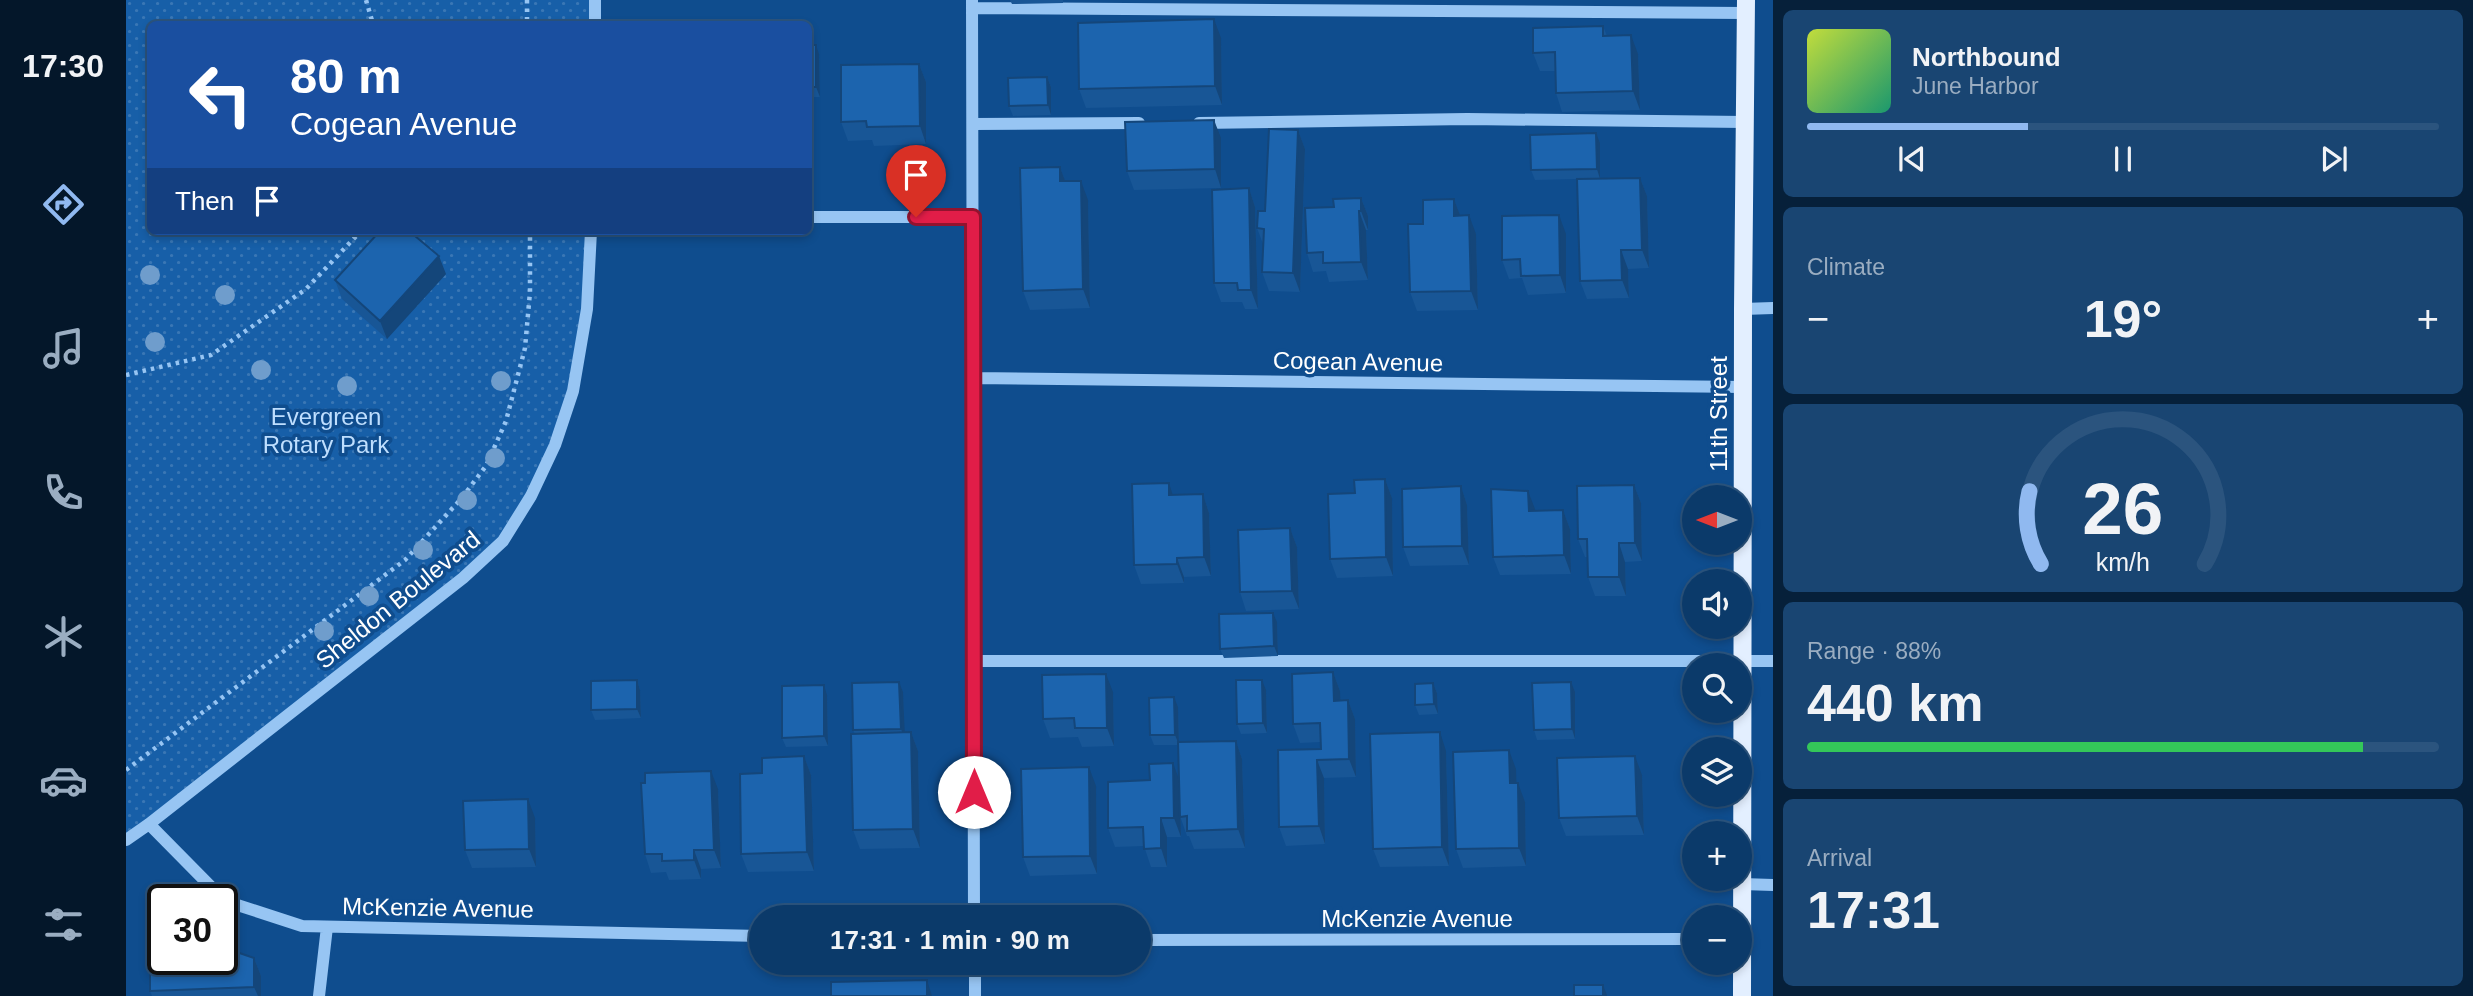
<!DOCTYPE html>
<meta charset="utf-8">
<style>
:root{--surface:#0b3a6a;--page:#194572;--text:#f1f3f6;--muted:#9aadc1;--line:#2b547e;--accent:#90b9f0}
body{margin:0;font-family:Helvetica,sans-serif;background:var(--page);color:var(--text);height:100vh;display:flex;flex-direction:column;font-size:26px;white-space:nowrap}
*{box-sizing:border-box;margin:0}
p{font-size:23px;color:var(--muted)}
.icon{flex:none;width:38px;height:38px;fill:none;stroke:currentColor;stroke-width:2;stroke-linecap:round;stroke-linejoin:round}
.map{position:relative;flex:1;overflow:hidden}
.details{display:flex;flex-direction:column;gap:10px;padding:10px;background:#06203a;width:700px}
.details>*{flex:none}
.top-card{position:absolute;left:21px;top:21px;width:665px;height:214px;border-radius:10px;box-shadow:0 4px 10px #0003,0 0 0 2px var(--line);background:#1a4fa0;color:#fff;overflow:hidden}
.needle{width:46px;rotate:270deg}
.buttons{position:absolute;left:1556px;top:485px;display:grid;gap:14px}
.buttons a{display:grid;place-items:center;width:70px;height:70px;border-radius:50%;background:var(--surface);box-shadow:0 4px 10px #0003,0 0 0 2px var(--line);font-size:35px}
.speed{position:absolute;left:21px;top:884px;display:flex;gap:14px;font-size:35px;font-weight:700;text-align:center}
.speed>*{display:grid;place-content:center;width:91px;height:91px;border-radius:50%;background:var(--surface);box-shadow:0 4px 10px #0003,0 0 0 2px var(--line);line-height:1}
.speed .limit{border:4px solid #111;border-radius:10px;background:#fff;color:#111}
.pin{position:absolute;display:grid;place-items:center;width:60px;height:60px;color:#fff;margin:-72px -30px;border-radius:50% 50% 50% 0;rotate:-45deg;box-shadow:0 0 7px #0007}
.pin .icon{rotate:45deg}
.me{position:absolute;width:77px;margin:-38px;rotate:0deg;stroke-linejoin:round;filter:drop-shadow(0 0 5px #0008)}
.turn{display:flex;align-items:center;gap:24px;height:147px;padding:0 28px;font-size:32px}
.turn .icon{width:91px;height:91px;stroke-width:2.5}
.turn b{display:block;font-size:49px;line-height:60px}
.then{display:flex;align-items:center;height:66px;padding:0 28px;background:#0003;gap:14px;font-size:26px}
.big{font-size:52px;font-weight:700;line-height:1.1}
.details .tile{flex:1;display:flex;flex-direction:column;justify-content:center;gap:10px;min-width:0;padding:0 24px;border-radius:10px;background:var(--page)}
.details .dial{align-items:center;gap:0}
.dial svg{height:182px;overflow:visible;fill:none;stroke:var(--line);stroke-width:7;stroke-linecap:round;text-anchor:middle}
.dial text{fill:var(--text);stroke:none}
.song{display:flex;align-items:center;gap:21px}
.cover{width:84px;height:84px;border-radius:10px;background:linear-gradient(135deg,hsl(70 70% 55%),hsl(160 70% 35%))}
.played{height:7px;border-radius:4px;background:linear-gradient(90deg,var(--accent) 35%,var(--line) 35%)}
.keys{display:flex;justify-content:space-around;direction:ltr}
.heat{display:flex;justify-content:space-between;align-items:center;font-size:38px;direction:ltr}
.charge{height:10px;border-radius:5px;background:linear-gradient(90deg,#34c759 88%,var(--line) 0)}
.trip{position:absolute;left:623px;top:905px;width:402px;height:70px;border-radius:35px;background:var(--surface);box-shadow:0 4px 10px #0003,0 0 0 2px var(--line);font-weight:700;line-height:70px;text-align:center}
main{display:flex;flex:1;min-height:0}
.tab-bar{display:flex;flex-direction:column;width:126px;justify-content:space-around;align-items:center;background:#04172a;color:var(--muted)}
.tab-bar .icon{width:49px;height:49px}
.tab-bar .current{color:var(--accent)}
.tab-bar b{font-size:32px;color:var(--text)}
.map>svg:first-child{display:block}
.grass{fill:url(#grass-dots)}
.lines{fill:none;stroke-linecap:round;stroke-linejoin:round}
.path{stroke:#97c5f3;stroke-width:4.5;stroke-dasharray:3.5 5;stroke-linecap:butt}
.minor{stroke:#97c5f3;stroke-width:12}
.major{stroke:#e3efff;stroke-width:18}
.tree{fill:#6f9dcc}
.wall{fill:#185696}
.shaded-wall{fill:#14467a}
.building{fill:#1c64ae;stroke:#14467a;stroke-width:2}
.route-casing{stroke:#92132f;stroke-width:18}
.route{stroke:#e11d48;stroke-width:12}
.labels{text-anchor:middle;stroke-width:7;stroke-linejoin:round;paint-order:stroke}
.street-label{font-size:24px;fill:#fff;stroke:#0f4d8e}
.park-label{font-size:24px;fill:#bedefe;stroke:#0f4d8e}
</style>
<main>
<nav class="tab-bar">
<b>17:30</b>
<svg class="icon current" aria-label="directions" viewBox="0 0 24 24"><path d="M12 3l9 9-9 9-9-9zM9 14v-3h6M13 9l2 2-2 2"/></svg>
<svg class="icon" aria-label="music" viewBox="0 0 24 24"><path d="M9 18V5l10-2v13"/><circle cx="6" cy="18" r="3"/><circle cx="16" cy="16" r="3"/></svg>
<svg class="icon" aria-label="phone" viewBox="0 0 24 24"><path d="M5 4h4l2 5-3 2q2 4 5 5l2-3 5 2v4C11 20 4 13 5 4z"/></svg>
<svg class="icon" aria-label="climate" viewBox="0 0 24 24"><path d="M12 3v18M4 7l16 10M4 17L20 7"/></svg>
<svg class="icon" aria-label="car" viewBox="0 0 24 24"><path d="M5 17H2v-5l4-1 3-4h7l3 4 3 1v5h-3M9 17h6M6 11h13"/><circle cx="7" cy="17" r="2"/><circle cx="17" cy="17" r="2"/></svg>
<svg class="icon" aria-label="filters" viewBox="0 0 24 24"><path d="M4 7h16M4 17h16"/><circle cx="9" cy="7" r="2"/><circle cx="15" cy="17" r="2"/></svg>
</nav>
<div class="map">
<svg width="1647" height="996" viewBox="0 0 1647 996">
<defs>
<pattern id="grass-dots" width="8" height="8" patternUnits="userSpaceOnUse" patternTransform="scale(1.75)"><rect width="8" height="8" fill="#175fa8"/><path d="M2 2h.1M6 6h.1" fill="none" stroke="#3a77b5" stroke-width="1.8" stroke-linecap="round"/></pattern>
</defs>
<rect width="100%" height="100%" fill="#0f4d8e"/>
<!-- grass -->
<path class="grass" d="M0,0H469V24H24V231H465L461,309L429,445L377,541L0,840Z"/>
<g class="lines">
<!-- path -->
<path class="path" d="M240,0L247,24
M401,0V24
M0,375L85,355L180,289L235,231
M0,770L279,560L335,499L360,466L380,421L399,348L404,292V231"/>
<!-- minor -->
<path class="minor" d="M846,0L848,917
M846,8L1619,13
M469,24V0
M1073,123L1341,119L1619,122
M847,124L1013,123
M682,217H847
M1617,309L1647,308
M847,378L1617,387
M848,661H1647
M23,824L99,901L176,926L635,936
M0,840L23,824L337,578L377,541L405,496L429,445L447,391L461,309L465,231
M1616,884L1647,885
M1013,940L1568,939
M849,962V996
M193,996L201,927"/>
<!-- major -->
<path class="major" d="M1616,996L1617,309L1620,0"/>
</g>
<!-- trees -->
<g class="tree">
<circle cx="24" cy="275" r="10"/>
<circle cx="99" cy="295" r="10"/>
<circle cx="29" cy="342" r="10"/>
<circle cx="135" cy="370" r="10"/>
<circle cx="375" cy="381" r="10"/>
<circle cx="221" cy="386" r="10"/>
<circle cx="369" cy="458" r="10"/>
<circle cx="341" cy="500" r="10"/>
<circle cx="297" cy="550" r="10"/>
<circle cx="243" cy="596" r="10"/>
<circle cx="198" cy="631" r="10"/>
</g>
<!-- wall -->
<path class="wall" d="M884,0H937V3L886,4Z
M1477,26L1481,36L1512,54L1514,110L1436,112L1430,93L1429,71H1414L1407,53Z
M1095,38L1096,105L960,108L953,89Z
M682,45L693,54L694,97H682Z
M793,64L800,82V144L748,146L746,140L722,141L715,122Z
M921,77L925,87V115L887,116L883,106Z
M1172,130L1179,149L1174,292L1143,291L1136,272L1137,244L1131,228L1139,211Z
M1095,138V188L1008,190L1001,171Z
M1474,143V179L1514,178L1521,196L1523,268L1502,269L1503,298L1461,299L1454,281L1451,179L1409,180L1405,170Z
M934,167L939,181L962,200L964,308L904,310L897,291Z
M1123,188L1129,207L1132,309H1119L1116,302H1095L1088,283Z
M1235,198L1242,216V230H1240L1242,280L1203,282L1200,271L1187,272L1181,253L1208,207Z
M1328,199L1334,216L1350,234L1352,310L1291,311L1284,292L1297,224Z
M1440,234V293L1402,295L1396,278L1383,279L1376,260Z
M320,274L261,339L216,299L209,280Z
M1259,479L1266,498L1267,576L1211,578L1204,559Z
M1508,485L1515,503L1516,561L1499,562L1500,596H1469L1462,577L1461,557H1459L1452,539Z
M1335,486L1341,505L1343,565L1284,566L1277,547Z
M1077,494L1083,513L1085,576L1058,577V583L1015,584L1008,565L1047,495Z
M1409,509V511L1437,510L1444,529L1445,574L1374,575L1367,557Z
M1164,528L1171,547L1173,609L1120,611L1114,592Z
M1151,622L1152,656L1098,658L1094,649Z
M1207,672L1214,691V701L1222,700L1229,719L1230,777L1198,778L1199,844L1160,846L1153,827L1195,749V742L1174,743L1167,724Z
M511,680L514,690L515,718L469,720L465,710Z
M1307,683L1311,693L1312,714L1293,715L1289,705Z
M1140,690L1141,733L1115,734L1111,724Z
M777,692L778,733L785,732L792,751L794,848L734,849L727,830L729,734L727,730Z
M987,692L988,746L956,747L952,737L924,738L917,719Z
M1449,692V739L1411,740L1408,730Z
M701,695L702,746L660,747L656,738Z
M1052,707L1053,742L1110,741L1116,759L1119,848L1068,849L1063,836H1061L1055,819V837H1041V867H1025L1018,846L989,847L982,828L1024,780L1053,781L1052,745H1028L1024,735Z
M1320,751L1323,866L1254,867L1247,849Z
M678,756L685,775L688,871L622,872L615,854L636,773Z
M1390,769V783L1399,802L1400,866L1337,868L1330,849Z
M1516,775L1518,835L1440,836L1433,818Z
M970,786L971,874L904,876L897,857Z
M592,789L595,868L575,869V879L543,880L540,872L525,873L519,854Z
M409,818L410,867L346,868L339,850Z
M128,958L135,976V996H26L24,991Z"/>
<!-- shaded-wall -->
<path class="shaded-wall" d="M1088,19L1095,38L1096,105L1089,86Z
M1505,35L1512,54L1514,110L1507,91Z
M690,45L693,54L694,97L690,87Z
M793,64L800,82V144L794,126Z
M921,77L925,87V115L922,105Z
M1088,120L1095,138V188L1089,169Z
M1172,130L1179,149L1174,292L1167,273Z
M1470,133L1474,143V179L1471,169Z
M934,167L941,186L934,181Z
M1514,178L1521,196L1523,268L1516,250Z
M955,181L962,200L964,308L957,289Z
M1123,188L1129,207L1132,309L1125,290Z
M1235,198L1242,216V230L1235,211Z
M1328,199L1335,218L1328,216Z
M1233,211L1240,230L1242,280L1235,262Z
M1343,215L1350,234L1352,310L1345,291Z
M1433,215L1440,234V293L1434,275Z
M1495,250L1502,269L1503,298L1496,280Z
M313,256L320,274L261,339L254,321Z
M1259,479L1266,498L1267,576L1260,557Z
M1043,483L1049,502L1043,495Z
M1508,485L1515,503L1516,561L1509,543Z
M1335,486L1341,505L1343,565L1336,546Z
M1402,491L1409,509L1410,530L1403,511Z
M1077,494L1083,513L1085,576L1078,557Z
M1437,510L1444,529L1445,574L1438,555Z
M1164,528L1171,547L1173,609L1166,591Z
M1493,543L1499,562L1500,596L1493,577Z
M1051,558L1058,577V583L1051,564Z
M1147,613L1151,622L1152,656L1148,646Z
M1207,672L1214,691L1215,720L1208,701Z
M980,674L987,692L988,746L981,728Z
M511,680L514,690L515,718L511,709Z
M1136,680L1140,690L1141,733L1137,723Z
M773,682L777,692L779,739L775,729Z
M1445,682L1449,692V739L1446,729Z
M1307,683L1311,693L1312,714L1308,704Z
M698,685L701,695L702,746L698,736Z
M1048,697L1052,707L1053,745L1049,735Z
M1222,700L1229,719L1230,777L1223,759Z
M785,732L792,751L794,848L787,829Z
M1314,732L1320,751L1323,866L1316,847Z
M1110,741L1116,759L1119,848L1112,829Z
M1383,750L1390,769L1391,802L1384,783Z
M678,756L685,775L688,871L681,852Z
M1509,756L1516,775L1518,835L1511,816Z
M1191,760L1198,778L1199,844L1193,826Z
M1047,763L1054,782L1055,837L1048,818Z
M963,767L970,786L971,874L964,856Z
M585,771L592,789L595,868L588,850Z
M1392,783L1399,802L1400,866L1393,848Z
M402,799L409,818L410,867L403,849Z
M1035,818L1041,837V867L1035,848Z
M568,850L575,869V879L568,860Z
M128,958L135,976V996H132L128,987Z
M801,980L806,996H801Z
M1477,985L1481,995V996H1477Z"/>
<!-- building -->
<path class="building" d="M1088,19L1089,86L953,89L952,23Z
M1477,26V36L1505,35L1507,91L1430,93L1429,52L1407,53V28Z
M682,45H690V87H682Z
M793,64L794,126L741,127L740,121L715,122V65Z
M921,77L922,105L883,106L882,78Z
M1088,120L1089,169L1001,171L999,122Z
M1143,129L1172,130L1167,273L1136,272L1138,229L1131,228L1132,211H1139Z
M1470,133L1471,169L1405,170L1404,135Z
M934,167V181H955L957,289L897,291L894,168Z
M1514,178L1516,250H1495L1496,280L1454,281L1451,179Z
M1123,188L1125,290H1112L1111,283H1088L1086,190Z
M1235,198V211H1233L1235,262L1197,263V252L1181,253L1179,208L1208,207L1207,199Z
M1328,199V216L1343,215L1345,291L1284,292L1282,224H1297V200Z
M1433,215L1434,275L1395,276L1394,259L1376,260V216Z
M254,231H283L313,256L254,321L209,280Z
M1259,479L1260,557L1204,559L1202,494L1229,493L1228,480Z
M1043,483V495L1077,494L1078,557L1051,558V564L1008,565L1006,484Z
M1508,485L1509,543H1493V577H1462L1461,539H1452L1451,486Z
M1335,486L1336,546L1277,547L1276,489Z
M1365,489L1402,491L1403,511L1437,510L1438,555L1367,557Z
M1164,528L1166,591L1114,592L1112,530Z
M1147,613L1148,646L1094,649L1093,614Z
M1207,672L1208,701L1222,700L1223,759L1191,760L1193,826L1153,827L1152,750L1195,749L1194,723L1167,724L1166,674Z
M980,674L981,728H949L948,718L917,719L916,675Z
M511,680V709L465,710V681Z
M1110,680H1136L1137,723L1111,724Z
M773,682L775,729L727,730L726,683Z
M1445,682L1446,729L1408,730L1406,683Z
M1307,683L1308,704L1289,705V684Z
M698,685V736L656,738V686Z
M1048,697L1049,735H1024L1023,698Z
M785,732L787,829L727,830L725,734Z
M1314,732L1316,847L1247,849L1244,734Z
M1110,741L1112,829L1061,831V816L1054,817L1052,742Z
M1383,750L1384,783H1392L1393,848L1330,849L1327,752Z
M678,756L681,852L615,854L614,774L636,773V758Z
M1509,756L1511,816L1433,818L1431,758Z
M1047,763L1048,818H1035V848L1018,849L1017,827L982,828V782L1024,780L1023,764Z
M963,767L964,856L897,857L895,769Z
M585,771L588,850H568V860L536,861V854H519L515,783H519V773Z
M402,799L403,849L339,850L337,801Z
M24,922L37,926V959H96V947L128,958V987L24,991Z
M801,980V996H705V982Z
M1448,985H1477V996H1448Z"/>
<g class="lines">
<defs>
<path id="route" d="M790,217H847L848,792"/>
</defs>
<!-- route casing -->
<use href="#route" class="route-casing"/>
<!-- route -->
<use href="#route" class="route"/>
</g>
<g class="labels">
<!-- street labels -->
<g class="street-label">
<text transform="translate(1232 362) rotate(1)" y="8">Cogean Avenue</text>
<text transform="translate(1593 414) rotate(-90)" y="8">11th Street</text>
<text transform="translate(272 600) rotate(-39)" y="8">Sheldon Boulevard</text>
<text transform="translate(312 908) rotate(1)" y="8">McKenzie Avenue</text>
<text x="1291" y="927">McKenzie Avenue</text>
</g>
<!-- park labels -->
<g class="park-label">
<text x="200" y="425">Evergreen<tspan x="200" dy="28">Rotary Park</tspan></text>
</g>
</g>
</svg>
<div class="buttons">
<a><svg class="needle" viewBox="-14 -14 28 28"><path d="M0-13l5 13h-10z" fill="#e53935"/><path d="M0 13l5-13h-10z" fill="#9aadc1"/></svg></a>
<a><svg class="icon" aria-label="sound" viewBox="0 0 24 24"><path d="M4 9h4l5-4v14l-5-4H4zM17 9q2 3 0 6"/></svg></a>
<a><svg class="icon" aria-label="search" viewBox="0 0 24 24"><circle cx="10" cy="10" r="6"/><path d="M15 15l6 6"/></svg></a>
<a><svg class="icon" aria-label="layers" viewBox="0 0 24 24"><path d="M12 4l9 5-9 5-9-5zM3 14l9 5 9-5"/></svg></a>
<a>+</a>
<a>−</a>
</div>
<div class="speed"><div class="limit">30</div></div>
<div class="pin" style="left:790px;top:217px;background:#d93025"><svg class="icon" aria-label="arrive" viewBox="0 0 24 24"><path d="M6 21V4h12l-3 4 3 4H6"/></svg></div>
<svg class="me" style="left:848px;top:792px" viewBox="-20 -20 40 40"><circle r="19" fill="#fff"/><path d="M0-13L10 11 0 6-10 11z" fill="#e11d48"/></svg>
<div class="trip">17:31 · 1 min · 90 m</div>
<div class="top-card">
<div class="turn"><svg class="icon" aria-label="left" viewBox="0 0 24 24"><path d="M17 20v-9H6M10 6l-5 5 5 5"/></svg><div><b>80 m</b>Cogean Avenue</div></div>
<div class="then">Then<svg class="icon" aria-label="arrive" viewBox="0 0 24 24"><path d="M6 21V4h12l-3 4 3 4H6"/></svg></div>
</div>
</div>
<section class="details">
<div class="tile">
<div class="song"><i class="cover"></i><div><b>Northbound</b><p>June Harbor</p></div></div>
<div class="played"></div>
<div class="keys"><svg class="icon" aria-label="previous" viewBox="0 0 24 24"><path d="M18 5L8 12l10 7zM5 5v14"/></svg><svg class="icon" aria-label="pause" viewBox="0 0 24 24"><path d="M8 5v14M16 5v14"/></svg><svg class="icon" aria-label="next" viewBox="0 0 24 24"><path d="M6 5l10 7-10 7zM19 5v14"/></svg></div>
</div>
<div class="tile"><p>Climate</p>
<div class="heat"><a>−</a><b class="big">19°</b><a>+</a></div>
</div>
<div class="tile dial"><svg viewBox="0 0 100 80">
<path d="M14 69A42 42 0 1 1 86 69"/>
<path d="M14 69A42 42 0 0 1 9 37" stroke="#90b9f0"/>
<text x="50" y="56" font-size="32" font-weight="700">26</text>
<text x="50" y="72" font-size="11">km/h</text>
</svg></div>
<div class="tile"><p>Range · 88%</p><b class="big">440 km</b><div class="charge"></div></div>
<div class="tile"><p>Arrival</p><b class="big">17:31</b></div>
</section>
</main>
